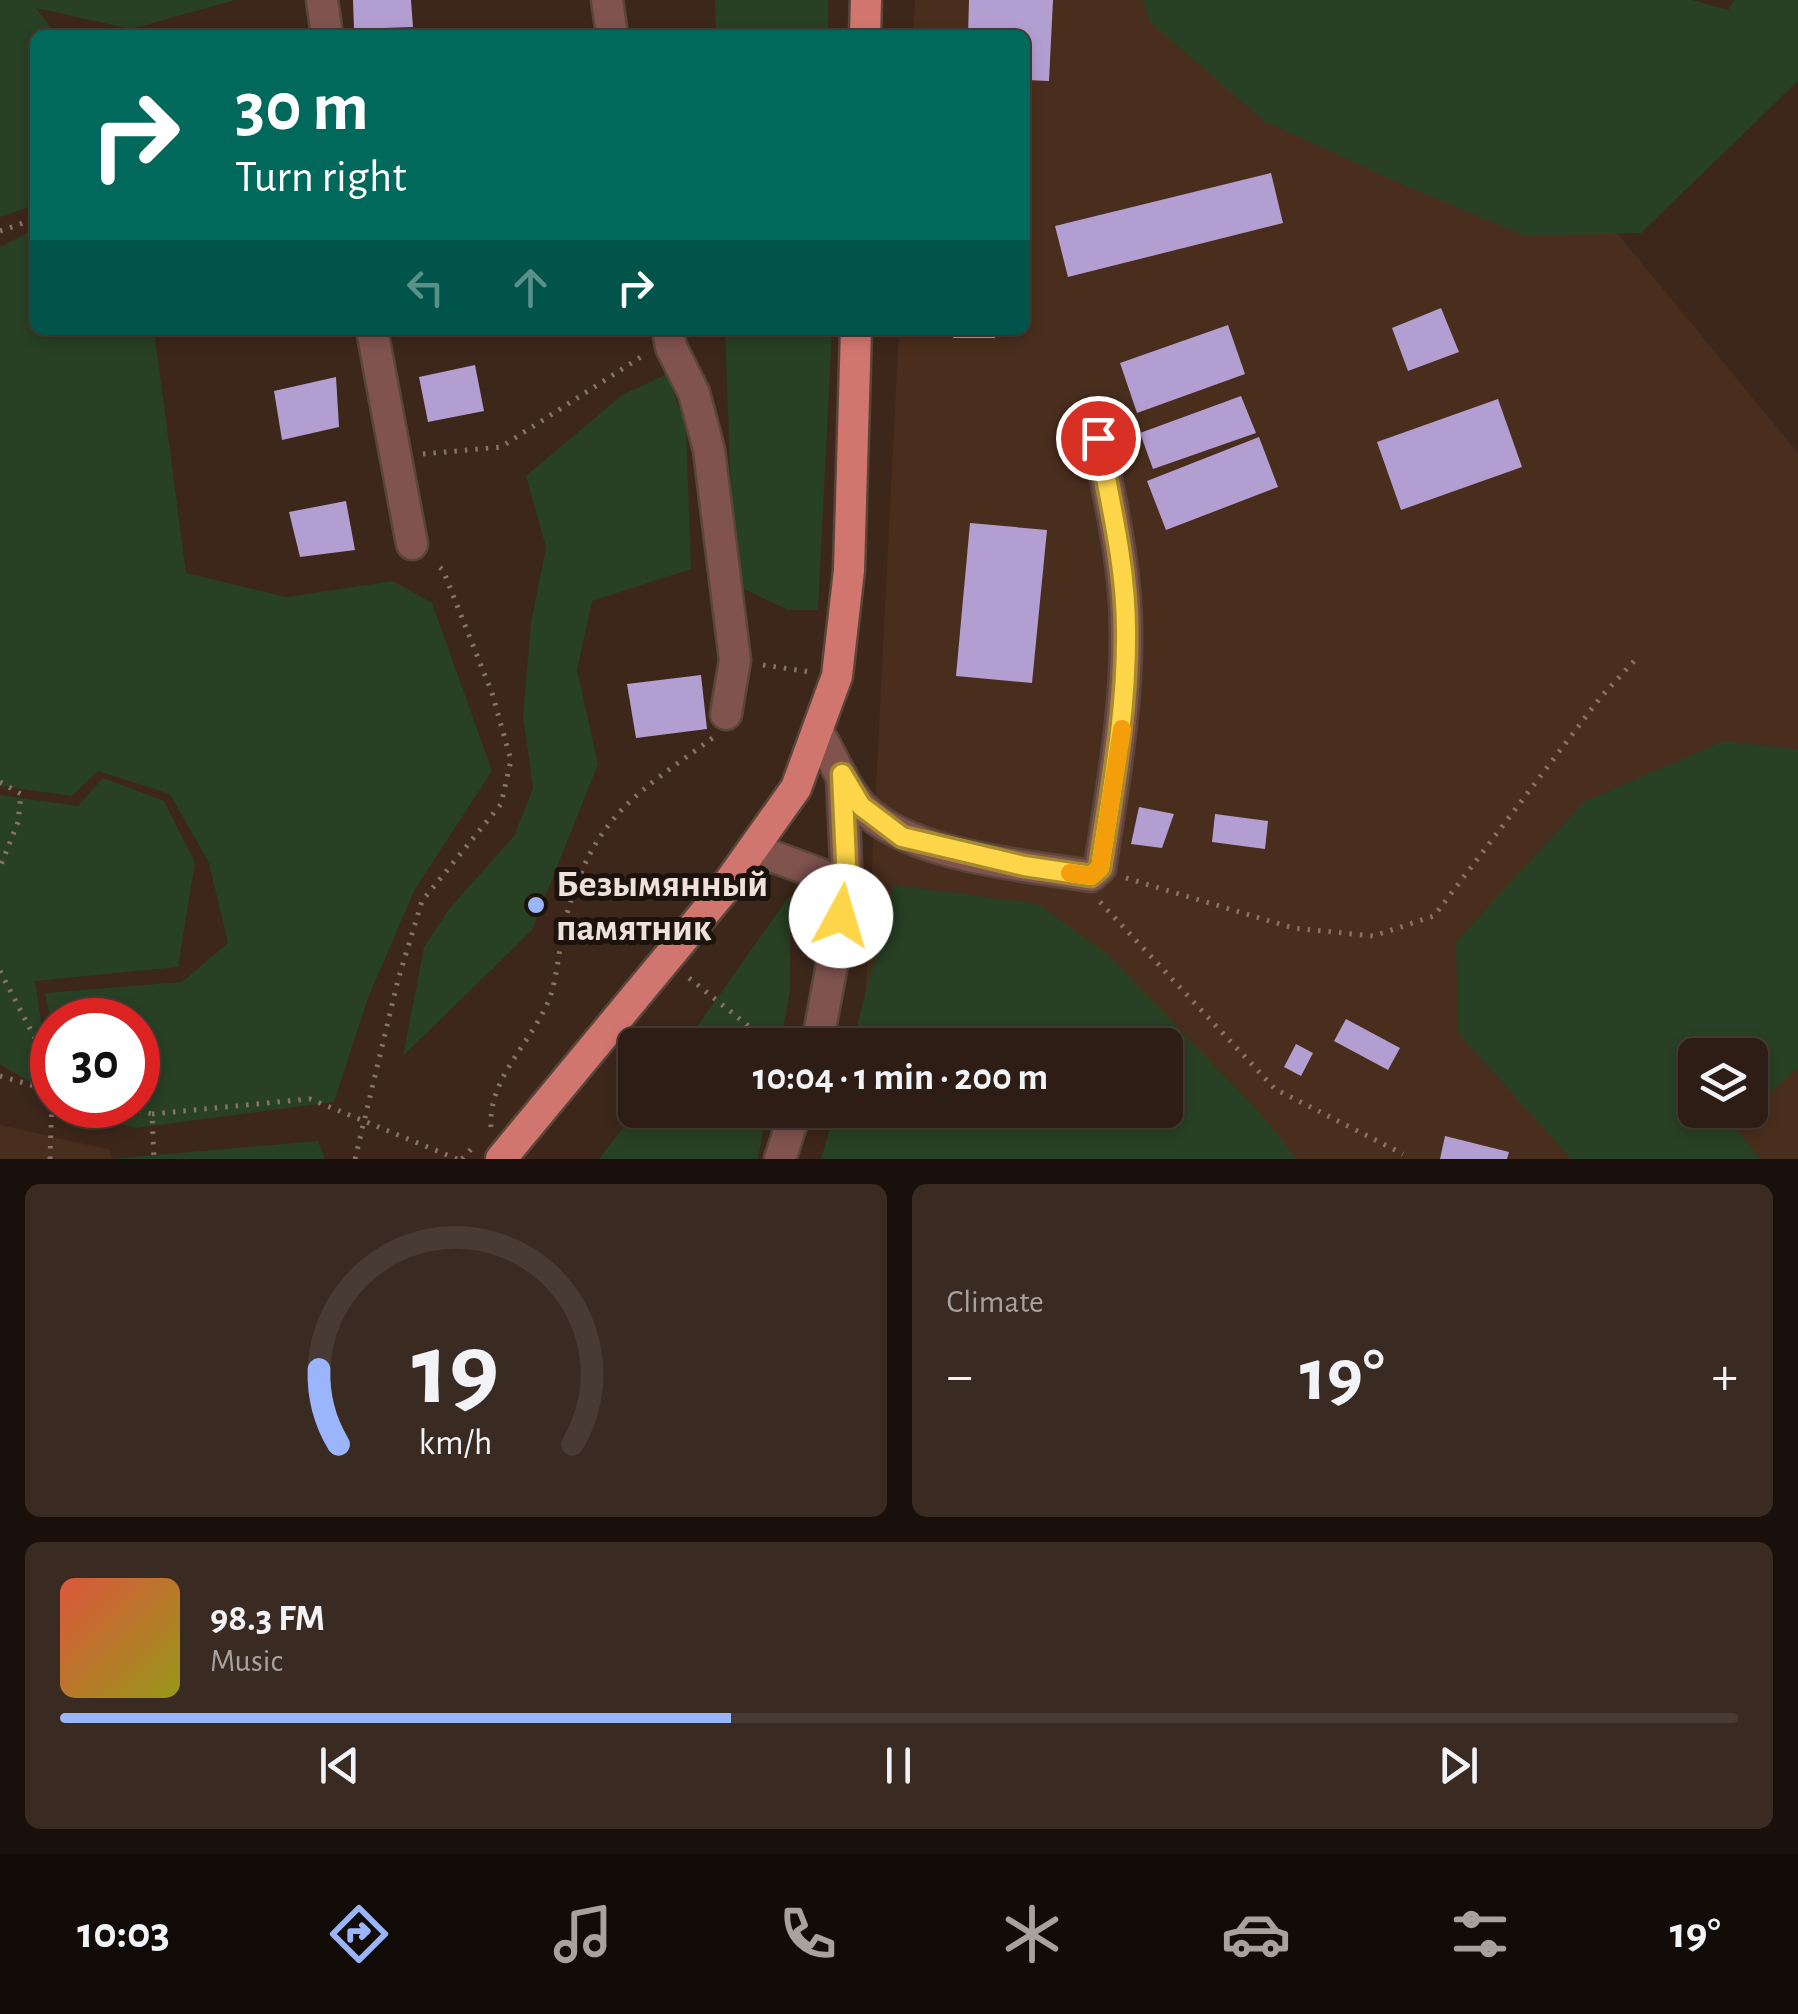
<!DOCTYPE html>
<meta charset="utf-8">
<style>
:root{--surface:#2d1d14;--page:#392a22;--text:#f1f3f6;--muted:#a7a2a0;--line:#483b34;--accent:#9bb5fd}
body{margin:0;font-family:"Alegreya Sans",sans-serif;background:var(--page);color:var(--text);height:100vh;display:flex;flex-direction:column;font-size:38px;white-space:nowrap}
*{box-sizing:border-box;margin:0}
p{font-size:32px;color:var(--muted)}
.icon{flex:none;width:55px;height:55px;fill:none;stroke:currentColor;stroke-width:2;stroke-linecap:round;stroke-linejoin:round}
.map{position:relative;height:1159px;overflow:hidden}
.drawer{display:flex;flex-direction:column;gap:25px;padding:25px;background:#19100b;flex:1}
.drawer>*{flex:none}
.banner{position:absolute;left:30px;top:30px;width:1000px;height:305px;border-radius:15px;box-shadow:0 5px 15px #0003,0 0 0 2px var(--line);background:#00695c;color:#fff;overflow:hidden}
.fabs{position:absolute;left:1678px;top:1038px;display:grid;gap:20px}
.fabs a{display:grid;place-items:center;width:90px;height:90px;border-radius:15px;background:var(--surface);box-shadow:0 5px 15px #0003,0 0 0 2px var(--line);font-size:50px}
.speed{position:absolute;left:30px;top:998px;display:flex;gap:20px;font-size:50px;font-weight:700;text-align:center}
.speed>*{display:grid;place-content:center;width:130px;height:130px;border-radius:50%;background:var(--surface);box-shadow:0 5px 15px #0003,0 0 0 2px var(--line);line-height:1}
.speed .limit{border:15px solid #d22;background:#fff;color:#111}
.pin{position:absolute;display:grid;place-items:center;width:85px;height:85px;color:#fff;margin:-42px;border:5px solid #fff;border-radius:50%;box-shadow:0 2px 10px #0007}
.me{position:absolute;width:110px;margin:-55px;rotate:6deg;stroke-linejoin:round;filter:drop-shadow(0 0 8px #0008)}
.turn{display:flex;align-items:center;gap:35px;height:210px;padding:0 40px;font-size:45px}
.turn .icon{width:130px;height:130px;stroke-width:2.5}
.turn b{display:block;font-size:70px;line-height:85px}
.lanes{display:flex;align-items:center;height:95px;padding:0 40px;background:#0003;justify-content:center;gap:50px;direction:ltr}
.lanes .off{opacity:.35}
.big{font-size:75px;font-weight:700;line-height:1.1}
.drawer .tile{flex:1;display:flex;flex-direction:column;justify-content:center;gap:15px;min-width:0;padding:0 35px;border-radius:15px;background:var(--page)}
.drawer .dial{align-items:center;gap:0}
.dial svg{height:260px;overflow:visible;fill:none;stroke:var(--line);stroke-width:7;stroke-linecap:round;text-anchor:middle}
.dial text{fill:var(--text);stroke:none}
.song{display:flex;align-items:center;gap:30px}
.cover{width:120px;height:120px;border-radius:15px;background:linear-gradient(135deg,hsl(10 70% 55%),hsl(60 70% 35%))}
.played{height:10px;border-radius:5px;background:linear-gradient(90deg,var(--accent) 40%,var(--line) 40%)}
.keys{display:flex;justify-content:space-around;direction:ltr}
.heat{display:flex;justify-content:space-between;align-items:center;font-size:55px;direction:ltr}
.drawer .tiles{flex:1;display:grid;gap:25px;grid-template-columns:1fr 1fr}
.tile:last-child{grid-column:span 2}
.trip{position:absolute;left:618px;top:1028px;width:565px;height:100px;border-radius:15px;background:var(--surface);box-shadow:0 5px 15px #0003,0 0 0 2px var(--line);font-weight:700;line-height:100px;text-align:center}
.dock{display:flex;height:160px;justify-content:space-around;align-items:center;background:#120c08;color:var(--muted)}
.dock .icon{width:70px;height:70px}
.dock .selected{color:var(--accent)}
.dock b{font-size:45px;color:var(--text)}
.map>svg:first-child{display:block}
.built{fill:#492e1d;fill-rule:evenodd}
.green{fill:#284024;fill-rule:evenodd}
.building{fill:#b39ed1}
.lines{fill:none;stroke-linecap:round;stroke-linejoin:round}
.minor-casing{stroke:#594539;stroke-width:35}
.major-casing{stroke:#594539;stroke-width:35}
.path{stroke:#857368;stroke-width:5;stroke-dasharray:2.5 8;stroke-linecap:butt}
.minor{stroke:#80534f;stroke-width:30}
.major{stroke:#d1766e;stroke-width:30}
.route-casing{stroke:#a68a30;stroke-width:25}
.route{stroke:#ffd54a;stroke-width:18}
.slow{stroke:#f59e0b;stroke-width:18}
.poi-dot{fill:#9bb5fd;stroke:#1c130d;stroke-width:4}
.labels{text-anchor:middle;stroke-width:10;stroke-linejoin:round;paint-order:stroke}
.poi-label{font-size:38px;font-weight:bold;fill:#efe1d9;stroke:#1c130d;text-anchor:start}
</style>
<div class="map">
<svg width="1798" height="1159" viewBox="0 0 1798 1159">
<rect width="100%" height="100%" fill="#3c271a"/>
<!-- built -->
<path class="built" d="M915,0H1402L1440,18L1798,453V1159H846L1165,1110V1045H863L899,330H1025V35H913ZM1695,1055H1750V1110H1695Z
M0,1125L111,1150L112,1159H0Z"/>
<!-- green -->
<path class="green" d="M0,0H235L131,29L36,8L56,35H35V205L0,217Z
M715,0H828V35H716Z
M1142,0H1692L1728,10L1734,0H1798V81L1641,233L1525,236L1399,183L1264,121L1150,22Z
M29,232L35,235V330H154L186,573L287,597L393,581L432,603L492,771L415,889L368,998L334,1102L136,1128L73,1111L71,1105H138V1020H52V1025L45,993L182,982L228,943L209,863L170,794L98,771L72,796L0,786V247Z
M725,330H832L818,610H788L734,584Z
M667,374L686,426L691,569L592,601L577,670L598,764L532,930L403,1056L424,947L449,909L514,836L533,788L523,716L531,622L546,547L526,476L622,395Z
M1724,741L1798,750V1068L1734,1126L1760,1159H1571L1458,1033L1456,942L1584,802ZM1695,1055H1750V1110H1695Z
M103,778L164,801L195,862L178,967L35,981L52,1096L0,1064V795L78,806Z
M894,885L1038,904L1108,955L1259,1112L1297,1159H821L835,1110H1165V1045H852Z
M790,895V991L780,1045H684Z
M636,1110H767L758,1159H599Z
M318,1141L325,1159H109Z"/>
<!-- building -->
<path class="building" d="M353,0H411L413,27L354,29Z
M969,0H1053L1049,81L1025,80V35H968Z
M1271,173L1283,223L1068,277L1055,226Z
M1441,308L1459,352L1408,371L1392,328Z
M1228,325L1245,374L1137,413L1120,363Z
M399,330H449V333L400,337Z
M954,330H995V338H953Z
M475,365L484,411L428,422L419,377Z
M336,377L339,427L282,440L274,391Z
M1241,396L1256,433L1153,469L1140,433Z
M1498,399L1522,467L1401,510L1377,442Z
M1259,437L1278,487L1166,530L1147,481Z
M346,501L355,550L300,557L289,512Z
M970,523L1047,530L1032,683L956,676Z
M701,675L707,729L636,738L627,684Z
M1139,807L1174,814L1162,848L1131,844Z
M1215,814L1268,821L1265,849L1212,842Z
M1346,1019L1400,1048L1388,1070L1334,1041Z
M1296,1044L1313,1053L1301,1076L1284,1067Z
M1445,1136L1509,1152L1507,1159H1440Z"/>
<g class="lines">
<defs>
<path id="minor" d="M322,0L327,35
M607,0L612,35
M372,330L412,544
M668,330L671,347L694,393L709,450L735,660L726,714
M818,732C832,756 844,787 862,807C911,857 1024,865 1091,876L1100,868C1112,789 1127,711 1126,630C1126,566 1110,501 1098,438
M753,849L847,884
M817,1045L847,884L842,777
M780,1159L796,1110"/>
<path id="major" d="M865,35L866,0
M501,1159L722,892L796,788L837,676L849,570L856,330"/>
</defs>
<!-- minor casing -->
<use href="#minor" class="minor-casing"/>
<!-- major casing -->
<use href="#major" class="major-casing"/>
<!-- path -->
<path class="path" d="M0,231L35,219
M423,454L501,447L644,355
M763,665L811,672
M0,782L21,794L18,822L0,867
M1126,878L1293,928L1373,936L1434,916L1600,698L1635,660
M1100,902L1275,1089L1403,1154
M0,971L52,1071
M689,978L772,1045
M0,1076L52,1091
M118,1105L152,1114L154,1159
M152,1114L310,1099L457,1159
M491,1127C488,1077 533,1042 550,997C559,971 559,941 567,914C594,816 636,794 714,737
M50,1159L52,1099
M355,1159L398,980L422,901L501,804L511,760L492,693L443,570L434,562
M462,1159L474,1146"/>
<!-- minor -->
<use href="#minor" class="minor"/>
<!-- major -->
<use href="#major" class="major"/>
</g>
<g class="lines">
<defs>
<path id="route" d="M841,916L847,884L842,774L861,806L902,837L1024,866L1091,876L1100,868C1112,789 1127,711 1126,630C1126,566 1110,501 1098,438"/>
</defs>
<!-- route casing -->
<use href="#route" class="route-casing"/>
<!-- route -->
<use href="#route" class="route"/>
<!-- slow -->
<path class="slow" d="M1070,873L1091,876L1100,868L1122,729"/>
</g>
<!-- markers -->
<circle class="poi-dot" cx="536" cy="905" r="10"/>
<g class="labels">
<!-- poi labels -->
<g class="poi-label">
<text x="556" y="896">Безымянный<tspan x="556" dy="44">памятник</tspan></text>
</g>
</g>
</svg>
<div class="fabs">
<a><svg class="icon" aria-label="layers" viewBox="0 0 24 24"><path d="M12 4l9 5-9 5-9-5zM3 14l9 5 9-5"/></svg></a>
</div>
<div class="speed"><div class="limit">30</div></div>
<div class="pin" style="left:1098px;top:438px;background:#d93025"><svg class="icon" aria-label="arrive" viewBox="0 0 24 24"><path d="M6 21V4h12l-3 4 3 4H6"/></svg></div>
<svg class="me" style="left:841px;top:916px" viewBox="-20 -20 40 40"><circle r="19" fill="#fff"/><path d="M0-13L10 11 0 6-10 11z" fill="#ffd54a"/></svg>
<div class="trip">10:04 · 1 min · 200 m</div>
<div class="banner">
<div class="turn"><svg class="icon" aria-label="right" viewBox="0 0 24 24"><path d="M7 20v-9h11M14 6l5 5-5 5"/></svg><div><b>30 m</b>Turn right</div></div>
<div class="lanes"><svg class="icon off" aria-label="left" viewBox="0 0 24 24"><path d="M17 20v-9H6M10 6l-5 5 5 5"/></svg><svg class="icon off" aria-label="ahead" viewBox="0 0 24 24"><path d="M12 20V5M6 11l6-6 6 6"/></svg><svg class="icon" aria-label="right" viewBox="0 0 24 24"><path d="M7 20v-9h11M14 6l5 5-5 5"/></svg></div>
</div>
</div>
<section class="drawer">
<div class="tiles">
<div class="tile dial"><svg viewBox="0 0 100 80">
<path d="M14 69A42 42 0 1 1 86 69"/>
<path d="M14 69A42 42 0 0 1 8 46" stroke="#9bb5fd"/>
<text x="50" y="56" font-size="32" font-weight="700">19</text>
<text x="50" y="72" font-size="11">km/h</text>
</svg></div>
<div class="tile"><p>Climate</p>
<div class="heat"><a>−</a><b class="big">19°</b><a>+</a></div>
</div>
<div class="tile">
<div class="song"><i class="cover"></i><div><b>98.3 FM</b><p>Music</p></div></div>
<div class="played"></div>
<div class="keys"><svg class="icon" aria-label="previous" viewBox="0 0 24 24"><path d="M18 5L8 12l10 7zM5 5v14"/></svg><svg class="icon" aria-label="pause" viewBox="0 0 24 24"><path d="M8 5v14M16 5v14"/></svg><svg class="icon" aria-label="next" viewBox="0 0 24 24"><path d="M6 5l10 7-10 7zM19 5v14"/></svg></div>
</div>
</div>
</section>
<nav class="dock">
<b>10:03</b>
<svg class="icon selected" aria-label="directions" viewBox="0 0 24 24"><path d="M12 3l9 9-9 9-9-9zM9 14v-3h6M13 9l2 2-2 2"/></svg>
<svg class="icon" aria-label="music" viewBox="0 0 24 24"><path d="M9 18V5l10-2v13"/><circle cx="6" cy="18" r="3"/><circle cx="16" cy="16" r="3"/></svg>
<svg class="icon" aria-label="phone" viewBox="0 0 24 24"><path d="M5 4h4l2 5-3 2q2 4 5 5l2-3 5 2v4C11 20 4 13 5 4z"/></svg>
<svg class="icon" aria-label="climate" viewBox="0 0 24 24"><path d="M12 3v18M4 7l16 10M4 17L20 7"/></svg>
<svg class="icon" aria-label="car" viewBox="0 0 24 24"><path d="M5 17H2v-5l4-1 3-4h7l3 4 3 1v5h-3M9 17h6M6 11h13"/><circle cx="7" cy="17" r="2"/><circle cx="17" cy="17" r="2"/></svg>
<svg class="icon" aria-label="filters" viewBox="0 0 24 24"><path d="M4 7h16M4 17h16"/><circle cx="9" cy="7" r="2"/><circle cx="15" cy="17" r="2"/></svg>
<b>19°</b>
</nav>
